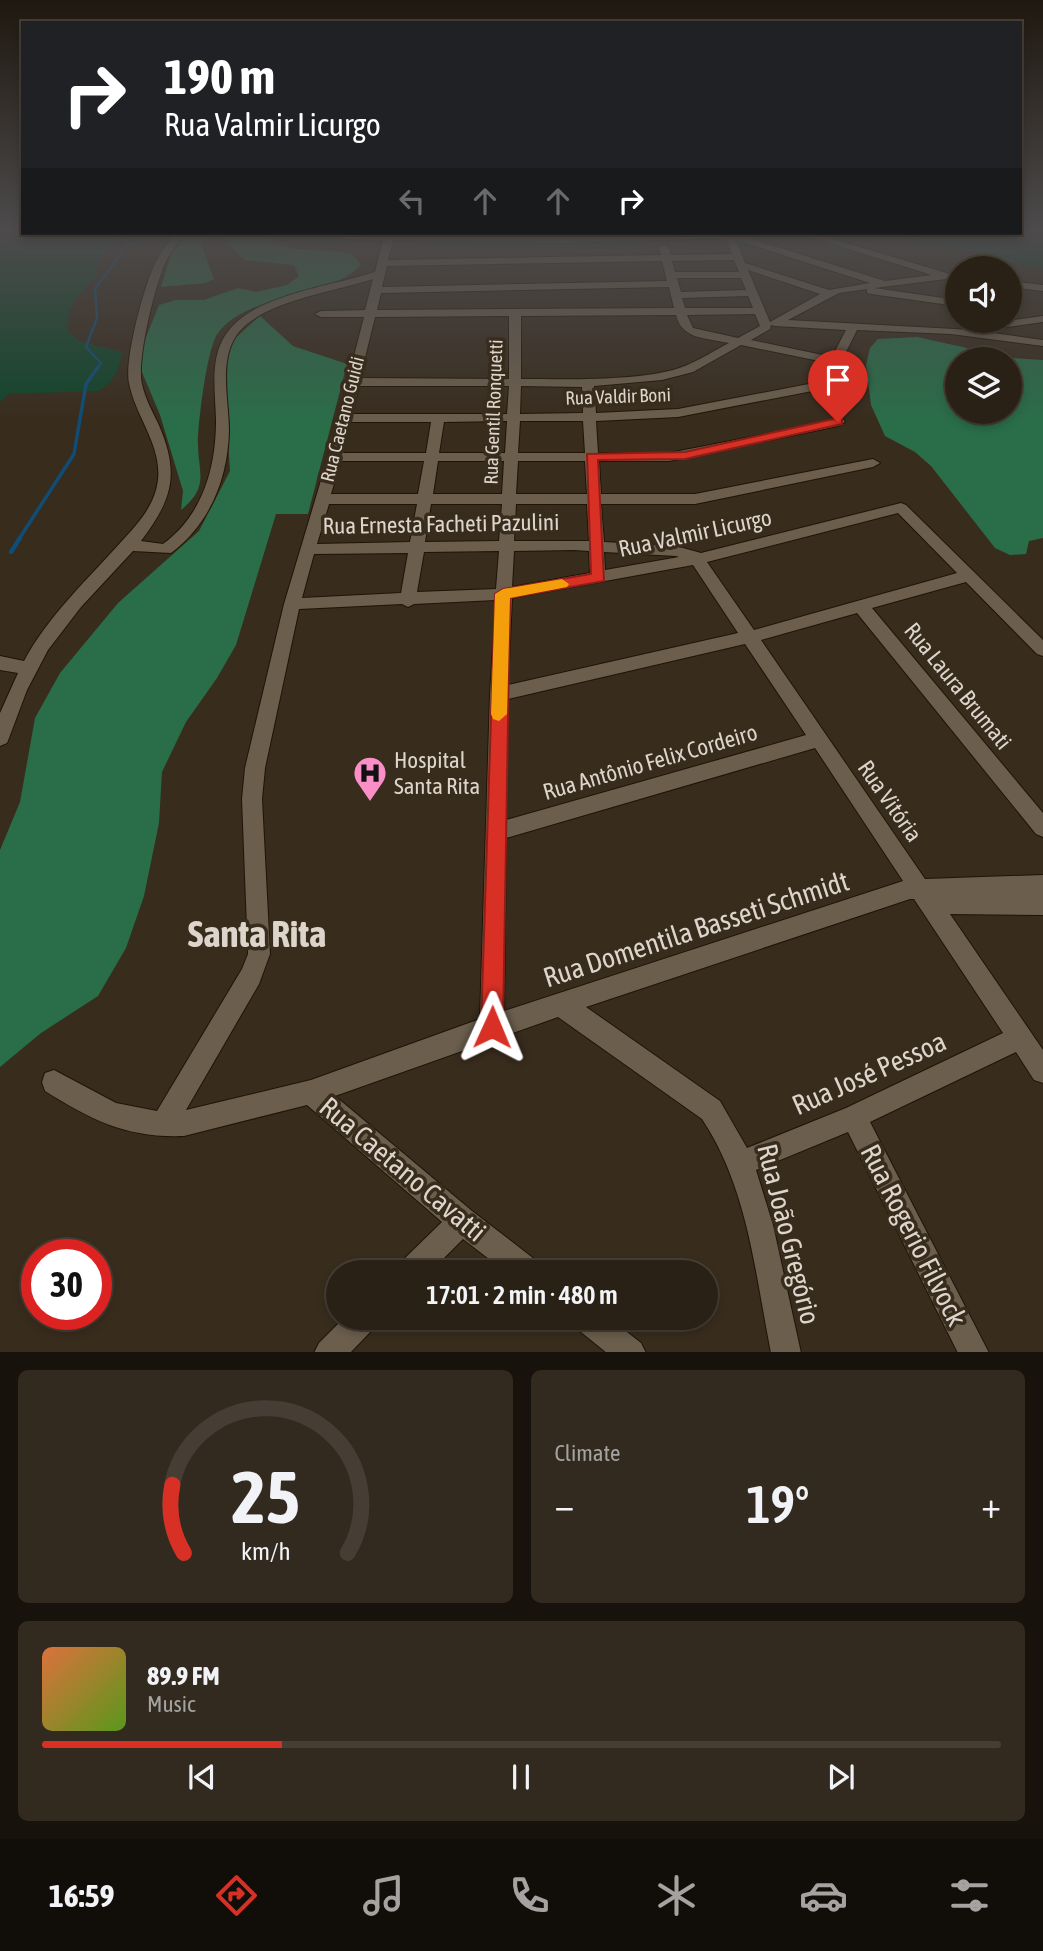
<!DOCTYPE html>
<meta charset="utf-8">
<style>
:root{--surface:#2a2116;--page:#32291f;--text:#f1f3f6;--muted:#a5a3a1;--line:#463e35;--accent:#d93025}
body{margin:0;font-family:"Asap Condensed",sans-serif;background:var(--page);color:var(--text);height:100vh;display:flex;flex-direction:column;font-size:26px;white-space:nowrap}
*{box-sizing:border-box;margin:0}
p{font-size:23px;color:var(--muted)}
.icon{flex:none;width:38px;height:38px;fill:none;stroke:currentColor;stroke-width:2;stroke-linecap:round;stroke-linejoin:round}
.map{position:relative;height:1352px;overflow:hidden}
.sheet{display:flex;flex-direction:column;gap:18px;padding:18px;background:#17120c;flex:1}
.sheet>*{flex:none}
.banner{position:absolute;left:21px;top:21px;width:1001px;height:214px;border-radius:0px;box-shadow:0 4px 10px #0003,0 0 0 2px var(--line);background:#202124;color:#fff;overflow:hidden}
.fabs{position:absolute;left:945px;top:256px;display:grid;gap:14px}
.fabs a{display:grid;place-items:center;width:77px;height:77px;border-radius:50%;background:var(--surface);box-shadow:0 4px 10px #0003,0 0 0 2px var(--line);font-size:35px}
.speed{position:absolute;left:21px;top:1239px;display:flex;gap:14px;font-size:35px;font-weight:700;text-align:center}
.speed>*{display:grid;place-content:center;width:91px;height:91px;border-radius:50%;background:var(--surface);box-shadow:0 4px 10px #0003,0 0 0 2px var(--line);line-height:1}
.speed .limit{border:10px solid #d22;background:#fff;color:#111}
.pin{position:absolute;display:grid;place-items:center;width:60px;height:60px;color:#fff;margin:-72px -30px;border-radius:50% 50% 50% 0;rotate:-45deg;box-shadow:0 0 7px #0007}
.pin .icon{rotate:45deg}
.me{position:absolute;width:77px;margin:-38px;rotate:1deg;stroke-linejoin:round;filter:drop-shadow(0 0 5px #0008)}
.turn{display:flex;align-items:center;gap:24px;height:147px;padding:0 28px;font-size:32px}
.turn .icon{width:91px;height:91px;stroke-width:2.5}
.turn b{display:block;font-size:49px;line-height:60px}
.lanes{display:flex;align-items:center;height:66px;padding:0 28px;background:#0003;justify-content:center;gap:35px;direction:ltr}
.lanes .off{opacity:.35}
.big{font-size:52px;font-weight:600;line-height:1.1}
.sheet .widget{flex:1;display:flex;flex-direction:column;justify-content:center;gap:10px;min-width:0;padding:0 24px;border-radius:10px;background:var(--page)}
.sheet .dial{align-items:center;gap:0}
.dial svg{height:182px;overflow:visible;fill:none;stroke:var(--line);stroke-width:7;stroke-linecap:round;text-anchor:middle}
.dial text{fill:var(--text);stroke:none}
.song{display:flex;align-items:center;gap:21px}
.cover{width:84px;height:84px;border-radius:10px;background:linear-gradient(135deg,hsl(20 70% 55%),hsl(90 70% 35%))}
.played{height:7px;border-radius:4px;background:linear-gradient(90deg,var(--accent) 25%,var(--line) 25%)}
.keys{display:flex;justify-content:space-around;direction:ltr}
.heat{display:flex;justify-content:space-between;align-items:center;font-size:38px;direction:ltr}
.sheet .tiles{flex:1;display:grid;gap:18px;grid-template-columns:1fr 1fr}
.widget:last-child{grid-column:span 2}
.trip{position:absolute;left:326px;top:1260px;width:392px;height:70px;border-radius:35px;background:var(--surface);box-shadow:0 4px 10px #0003,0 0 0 2px var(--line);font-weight:600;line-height:70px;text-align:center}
.dock{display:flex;height:112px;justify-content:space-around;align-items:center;background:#110d09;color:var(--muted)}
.dock .icon{width:49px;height:49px}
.dock .on{color:var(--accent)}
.dock b{font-size:32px;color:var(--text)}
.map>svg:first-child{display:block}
.green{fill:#11452b}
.forest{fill:#2a6d49;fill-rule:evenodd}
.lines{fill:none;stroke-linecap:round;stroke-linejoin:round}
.stream-far2{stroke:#104c75;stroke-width:2.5}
.stream-far1{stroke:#104c75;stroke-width:3.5}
.stream{stroke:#104c75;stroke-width:4.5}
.minor-casing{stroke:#1f1406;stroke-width:2}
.minor{fill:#6b5e4d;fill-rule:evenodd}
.route{fill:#d93025;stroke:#8d1f18;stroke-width:2}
.slow{fill:#f59e0b}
.labels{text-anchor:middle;stroke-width:7;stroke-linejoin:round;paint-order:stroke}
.far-street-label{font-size:19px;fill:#ddd5cc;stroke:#382c1d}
.street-label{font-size:23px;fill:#ddd5cc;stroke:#382c1d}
.poi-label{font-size:23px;fill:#ddd5cc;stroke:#382c1d;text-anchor:start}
.near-street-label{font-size:28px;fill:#ddd5cc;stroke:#382c1d}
.near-district-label{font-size:37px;font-weight:bold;fill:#ddd5cc;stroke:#382c1d}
</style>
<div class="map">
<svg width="1043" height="1353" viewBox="0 0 1043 1353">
<rect width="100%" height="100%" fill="#382c1d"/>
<!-- green -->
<path class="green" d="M0,231L124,236C111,247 93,258 97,277C79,293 66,307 68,332L80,341L122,352C120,370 113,383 98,391L9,394L0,402Z
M1020,231H1043V269L883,233Z"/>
<!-- forest -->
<path class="forest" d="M186,233H207L201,244L214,279L205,283L161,287L171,254Z
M229,233H265L264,236C289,256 322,247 352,254L361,265C327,300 248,292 218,333C207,347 198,423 198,443C198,473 210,486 181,510L183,491L160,415L142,372V347L159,305L176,300H204L238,288L256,292L287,285L299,276L294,265L245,260L228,244Z
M260,316L293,346L347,364L308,514H276L236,645L217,678L186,722L162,772L159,823L144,896L126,948L98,996L41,1033L0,1067V850L20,802L35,718L60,673L118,603L199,531L230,471L223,362L232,341Z
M917,337L1013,358L1043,360V538L1029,541L1026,554L1010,555L995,548L931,466L915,452L885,436L871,405L866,365L870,348L878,339ZM957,359H1010V411H957Z"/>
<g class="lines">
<!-- stream-far2 -->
<path class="stream-far2" d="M97,369L101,363L86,347L97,318L95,289L131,240"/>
<!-- stream-far1 -->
<path class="stream-far1" d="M19,539L74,454L86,384L98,367"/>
<!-- stream -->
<path class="stream" d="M11,552L20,538"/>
<defs>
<path id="minor" d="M176,233H186C180,242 172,250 167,259C156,280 136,361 142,384C145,398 152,411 158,423C180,473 173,499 141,541L163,544C203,515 216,467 216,420C215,384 207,346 239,320C271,293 335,285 375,272L383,240L344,239L326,233L562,237L733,233L885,281L932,275L797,233H812L950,274V278L946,279L874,288L957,300V306L871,294L867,293V289L839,293L788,320L973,330L971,328L977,325L1043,316V322L979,331L1043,340V346L951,334L857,330L828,388L678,417L596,421L598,453H669L843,419L845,422L838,426L669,461H599L601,494H695L873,459L880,463L873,467L695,504H601L604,542L676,546L701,553L901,503L906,505L1043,640V656L1037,654L966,582L872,608L1043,813V837L1036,834L857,613L761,640L925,879L1043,875V915L950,914L1043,1050V1083L1034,1080L1016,1052L870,1122L989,1353H958L848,1132L756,1170L773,1225L801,1353H771C755,1273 748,1188 702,1119L558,1017L335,1096L472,1211L538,1262L542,1272H506L463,1239L430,1272H397L401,1262L442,1222L307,1105L184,1136C127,1138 93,1121 45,1091L42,1082L45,1073L54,1070L116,1103L157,1111L242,969L248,954L242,799L245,768L284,604L328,457L364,317H321L315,314L321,311L365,310L373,279C336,291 278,299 247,324C215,350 229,395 229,431C228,478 210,524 171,553L133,551L81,607L48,650L27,690L9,738L7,743L0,746V713L18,673L0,670V656L24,661C48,616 89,578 121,542C135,527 150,511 156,490C167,450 136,420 129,383C124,359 144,287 155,263C160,252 169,243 176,233ZM725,238L732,254L671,255L669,248L664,245L659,248L661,255L388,260L393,240L562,243ZM736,240L870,283L829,290L745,263ZM734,260L739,272H675L672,261ZM662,261L667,281L382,287L387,266ZM748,270L820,294L770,322ZM677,278H741L746,290L681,292ZM669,287L674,308L377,310L381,293ZM748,296L753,308H685L682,298ZM755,314L760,326L738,338L693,328L687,315ZM676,315C682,340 707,338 729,343C715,350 700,360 685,366C645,382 565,379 521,379V316ZM509,316V379L360,378L375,317ZM771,325L775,326L846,330L832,357L751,340L770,329ZM741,345L829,363L819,382L678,409L596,413L594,386L662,380L693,372ZM359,386H509L507,414H352ZM521,386L582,387L583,413L520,414ZM507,421L505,453H439L444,422ZM520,421H583L585,453H518ZM350,422H431L426,453H343ZM341,461H424L418,494H331ZM438,461H504L502,494H433ZM518,461H585L587,494H516ZM329,504H417L410,542L317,544ZM431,504H502L499,541L425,542ZM516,504H587L589,541H514ZM898,513L957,573L754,630L707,562ZM574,550L589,551L590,573L512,587L514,551ZM499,551L496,589L417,592L424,552ZM604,552L676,556L679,557L605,570ZM408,553L401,593L302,598L314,554ZM693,565L738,633L508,685L512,598ZM496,600L490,694L480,1019L311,1080L186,1110L259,984L270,954L262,799L265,768L299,609L402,604L408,607L414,604ZM745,644L806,735L506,820L508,699ZM815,748L903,881L504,1011L506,838ZM910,899H914L1003,1033L846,1108L747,1148L720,1101L586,1007Z
M1010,281L1043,285V291L1010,287Z
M344,1318H378L374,1328L350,1353H314L319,1343Z
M572,1318H609L641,1343L646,1353H607L576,1328Z"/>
</defs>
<!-- minor casing -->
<use href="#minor" class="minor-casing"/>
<!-- minor -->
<use href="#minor" class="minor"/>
</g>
<!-- sky -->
<linearGradient id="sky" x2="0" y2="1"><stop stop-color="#1f1810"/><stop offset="0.55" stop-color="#4d4b4c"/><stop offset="1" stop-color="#4d4b4c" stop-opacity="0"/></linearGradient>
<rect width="1043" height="421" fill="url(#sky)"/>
<!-- route -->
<path class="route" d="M838,418L842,419V424L685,459L598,460L604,581L510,598L503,1027L500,1035L492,1038L484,1035L481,1027L495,594L503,589L591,574L587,454L685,452Z"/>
<!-- slow -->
<path class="slow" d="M562,579L569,584L567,587L510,598L507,714L499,721L493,719L491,714L495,594L503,589Z"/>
<!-- icons -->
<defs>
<symbol id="hospital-pin" viewBox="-11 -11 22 30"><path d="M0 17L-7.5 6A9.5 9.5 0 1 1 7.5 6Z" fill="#fa8fc8" stroke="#382c1d"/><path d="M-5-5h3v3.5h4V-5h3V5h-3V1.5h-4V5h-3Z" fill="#111"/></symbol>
</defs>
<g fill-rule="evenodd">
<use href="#hospital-pin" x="351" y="754" width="38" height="52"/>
</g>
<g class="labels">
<!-- far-street labels -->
<g class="far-street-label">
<text transform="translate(618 396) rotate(-2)" y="7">Rua Valdir Boni</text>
<text transform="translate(493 412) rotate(-88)" y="7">Rua Gentil Ronquetti</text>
<text transform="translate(342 419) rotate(-76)" y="7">Rua Caetano Guidi</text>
</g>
<!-- street labels -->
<g class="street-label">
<text transform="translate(441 524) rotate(-1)" y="8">Rua Ernesta Facheti Pazulini</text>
<text transform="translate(695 533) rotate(-12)" y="8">Rua Valmir Licurgo</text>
<text transform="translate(958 686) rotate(51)" y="8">Rua Laura Brumati</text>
<text transform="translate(650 762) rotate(-16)" y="8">Rua Antônio Felix Cordeiro</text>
<text transform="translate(890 801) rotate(55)" y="8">Rua Vitória</text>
</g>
<!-- poi labels -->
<g class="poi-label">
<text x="394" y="768">Hospital<tspan x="394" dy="26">Santa Rita</tspan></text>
</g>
<!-- near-street labels -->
<g class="near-street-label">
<text transform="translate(696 929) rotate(-18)" y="10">Rua Domentila Basseti Schmidt</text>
<text transform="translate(869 1073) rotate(-24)" y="10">Rua José Pessoa</text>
<text transform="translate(403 1169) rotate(40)" y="10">Rua Caetano Cavatti</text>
<text transform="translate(789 1234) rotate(76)" y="10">Rua João Gregório</text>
<text transform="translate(914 1235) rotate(63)" y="10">Rua Rogerio Filvock</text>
</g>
<!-- near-district labels -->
<g class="near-district-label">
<text x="257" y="947">Santa Rita</text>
</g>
</g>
</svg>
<div class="fabs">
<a><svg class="icon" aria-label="sound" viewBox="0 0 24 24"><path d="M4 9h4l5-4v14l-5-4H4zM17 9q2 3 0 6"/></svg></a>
<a><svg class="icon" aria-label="layers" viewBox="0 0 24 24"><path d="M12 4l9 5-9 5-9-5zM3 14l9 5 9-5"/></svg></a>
</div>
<div class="speed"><div class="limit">30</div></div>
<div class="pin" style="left:838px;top:422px;background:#d93025"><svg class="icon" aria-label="arrive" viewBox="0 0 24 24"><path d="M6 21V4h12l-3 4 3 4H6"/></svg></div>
<svg class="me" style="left:492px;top:1027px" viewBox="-20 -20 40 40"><path d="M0-17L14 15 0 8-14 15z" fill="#d93025" stroke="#fff" stroke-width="4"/></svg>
<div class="trip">17:01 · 2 min · 480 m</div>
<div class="banner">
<div class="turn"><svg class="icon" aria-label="right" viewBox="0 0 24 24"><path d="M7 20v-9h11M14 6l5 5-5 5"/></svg><div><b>190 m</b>Rua Valmir Licurgo</div></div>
<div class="lanes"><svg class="icon off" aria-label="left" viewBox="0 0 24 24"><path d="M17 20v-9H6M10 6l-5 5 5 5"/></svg><svg class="icon off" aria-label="ahead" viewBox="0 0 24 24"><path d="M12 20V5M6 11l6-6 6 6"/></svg><svg class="icon off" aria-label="ahead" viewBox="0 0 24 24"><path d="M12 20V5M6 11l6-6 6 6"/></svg><svg class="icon" aria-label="right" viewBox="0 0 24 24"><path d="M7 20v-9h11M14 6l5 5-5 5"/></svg></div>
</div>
</div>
<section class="sheet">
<div class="tiles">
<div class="widget dial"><svg viewBox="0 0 100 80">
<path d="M14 69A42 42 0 1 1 86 69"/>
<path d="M14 69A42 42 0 0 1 9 39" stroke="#d93025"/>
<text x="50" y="56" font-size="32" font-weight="700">25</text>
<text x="50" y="72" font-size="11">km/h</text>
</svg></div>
<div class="widget"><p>Climate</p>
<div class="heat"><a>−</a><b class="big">19°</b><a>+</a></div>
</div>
<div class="widget">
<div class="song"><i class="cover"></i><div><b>89.9 FM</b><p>Music</p></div></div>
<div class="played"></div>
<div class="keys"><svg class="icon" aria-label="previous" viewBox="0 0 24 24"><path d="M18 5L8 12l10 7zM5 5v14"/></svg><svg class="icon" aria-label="pause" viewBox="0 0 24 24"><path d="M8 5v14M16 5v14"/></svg><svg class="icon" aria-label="next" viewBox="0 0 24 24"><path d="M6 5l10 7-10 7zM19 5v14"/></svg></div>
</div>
</div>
</section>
<nav class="dock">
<b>16:59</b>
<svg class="icon on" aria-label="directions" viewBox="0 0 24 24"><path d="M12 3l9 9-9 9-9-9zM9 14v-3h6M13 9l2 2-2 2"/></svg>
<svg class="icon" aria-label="music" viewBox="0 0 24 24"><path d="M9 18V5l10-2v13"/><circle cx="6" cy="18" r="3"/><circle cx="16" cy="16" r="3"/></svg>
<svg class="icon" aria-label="phone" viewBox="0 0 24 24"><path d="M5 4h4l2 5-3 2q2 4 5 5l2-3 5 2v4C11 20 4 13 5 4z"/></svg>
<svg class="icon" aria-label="climate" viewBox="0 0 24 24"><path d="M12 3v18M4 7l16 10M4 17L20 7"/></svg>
<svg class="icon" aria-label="car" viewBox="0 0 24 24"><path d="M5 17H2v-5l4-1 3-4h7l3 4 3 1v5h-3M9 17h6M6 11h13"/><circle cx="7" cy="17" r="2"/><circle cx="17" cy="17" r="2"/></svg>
<svg class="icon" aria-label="filters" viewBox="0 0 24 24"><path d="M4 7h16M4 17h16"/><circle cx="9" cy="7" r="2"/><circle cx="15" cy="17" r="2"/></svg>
</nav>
